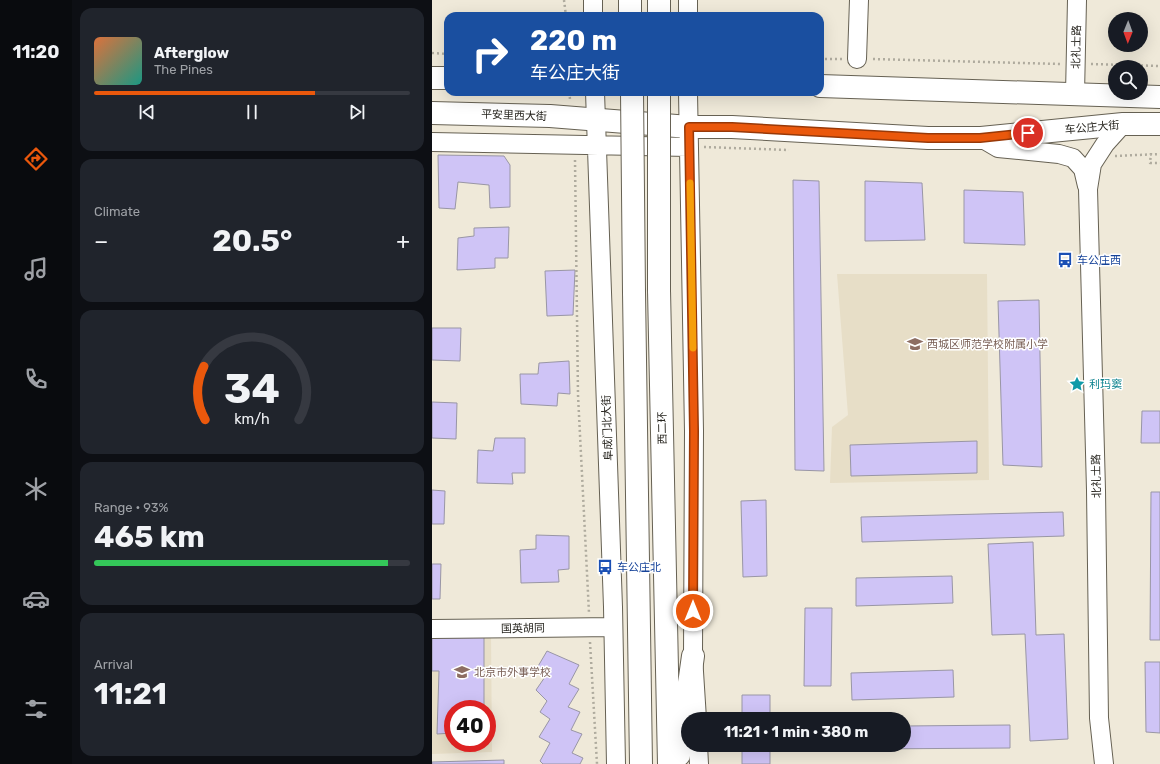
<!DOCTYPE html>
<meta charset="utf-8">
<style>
:root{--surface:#171b24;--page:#20242c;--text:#f1f3f6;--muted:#9ea1a6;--line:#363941;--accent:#ea580c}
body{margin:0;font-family:Rubik,"Noto Sans SC",sans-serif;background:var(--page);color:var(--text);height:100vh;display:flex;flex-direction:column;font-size:15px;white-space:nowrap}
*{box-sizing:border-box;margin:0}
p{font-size:13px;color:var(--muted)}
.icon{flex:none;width:22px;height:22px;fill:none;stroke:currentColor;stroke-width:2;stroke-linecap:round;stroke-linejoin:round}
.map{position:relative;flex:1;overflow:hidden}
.sheet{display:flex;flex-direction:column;gap:8px;padding:8px;background:#0d0f14;width:360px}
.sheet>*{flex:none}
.guide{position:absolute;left:12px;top:12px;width:380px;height:84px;border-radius:12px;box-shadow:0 4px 16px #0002;background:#1a4fa0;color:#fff;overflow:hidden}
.needle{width:26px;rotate:181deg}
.controls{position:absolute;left:676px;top:12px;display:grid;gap:8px}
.controls a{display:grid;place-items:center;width:40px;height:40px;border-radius:50%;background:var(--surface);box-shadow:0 4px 16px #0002;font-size:20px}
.speed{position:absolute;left:12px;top:700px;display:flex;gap:8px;font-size:20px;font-weight:700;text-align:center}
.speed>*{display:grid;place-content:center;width:52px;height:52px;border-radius:50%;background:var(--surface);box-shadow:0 4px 16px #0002;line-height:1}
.speed .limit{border:6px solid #d22;background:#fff;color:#111}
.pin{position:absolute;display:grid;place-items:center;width:34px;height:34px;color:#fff;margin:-17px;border:2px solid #fff;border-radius:50%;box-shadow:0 1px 4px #0007}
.me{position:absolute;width:44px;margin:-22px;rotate:0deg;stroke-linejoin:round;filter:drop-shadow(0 0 3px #0008)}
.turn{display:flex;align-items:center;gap:14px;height:84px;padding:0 20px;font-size:18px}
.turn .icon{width:52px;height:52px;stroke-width:2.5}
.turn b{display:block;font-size:28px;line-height:34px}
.big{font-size:30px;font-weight:700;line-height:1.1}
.sheet .card{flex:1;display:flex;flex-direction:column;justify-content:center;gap:6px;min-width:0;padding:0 14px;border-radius:12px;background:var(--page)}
.sheet .dial{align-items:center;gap:0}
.dial svg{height:104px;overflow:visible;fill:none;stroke:var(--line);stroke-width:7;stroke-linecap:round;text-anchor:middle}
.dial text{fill:var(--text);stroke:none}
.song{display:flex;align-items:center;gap:12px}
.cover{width:48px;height:48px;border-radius:6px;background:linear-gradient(135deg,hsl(20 70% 55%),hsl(170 70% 35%))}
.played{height:4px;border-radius:2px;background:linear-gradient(90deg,var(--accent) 70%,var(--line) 70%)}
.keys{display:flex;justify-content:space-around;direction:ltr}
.heat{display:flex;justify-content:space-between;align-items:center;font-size:22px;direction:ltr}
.charge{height:6px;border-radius:3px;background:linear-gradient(90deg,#34c759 93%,var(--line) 0)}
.trip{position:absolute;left:249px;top:712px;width:230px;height:40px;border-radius:20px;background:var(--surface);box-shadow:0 4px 16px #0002;font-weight:700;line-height:40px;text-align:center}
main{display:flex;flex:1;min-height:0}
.tabs{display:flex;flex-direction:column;width:72px;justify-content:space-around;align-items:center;background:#090b0e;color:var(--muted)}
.tabs .icon{width:28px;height:28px}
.tabs .selected{color:var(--accent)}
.tabs b{font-size:18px;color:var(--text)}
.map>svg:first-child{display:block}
.built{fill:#e7dec7;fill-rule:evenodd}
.building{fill:#cfc4f6;stroke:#9996a5}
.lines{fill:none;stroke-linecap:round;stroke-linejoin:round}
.minor-casing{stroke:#666153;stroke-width:20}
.major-casing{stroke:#666153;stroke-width:24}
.highway-casing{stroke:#666153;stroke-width:24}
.path{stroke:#afab9e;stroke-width:2.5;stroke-dasharray:2 3;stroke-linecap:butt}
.minor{stroke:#fff;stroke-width:18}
.major{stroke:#fff;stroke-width:22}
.highway{stroke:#fff;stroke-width:22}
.highway-bridge-casing{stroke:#666153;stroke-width:24;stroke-linecap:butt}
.highway-bridge{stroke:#fff;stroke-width:22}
.route-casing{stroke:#983908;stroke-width:10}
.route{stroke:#ea580c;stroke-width:7}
.slow{stroke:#f59e0b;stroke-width:7}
.labels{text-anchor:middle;stroke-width:3;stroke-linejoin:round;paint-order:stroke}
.street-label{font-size:11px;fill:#27251f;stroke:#fff}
.transit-label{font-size:11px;fill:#164399;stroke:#fff;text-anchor:start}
.education-label{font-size:11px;fill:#785e54;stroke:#fff;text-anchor:start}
.culture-label{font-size:11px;fill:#0d838f;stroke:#fff;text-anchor:start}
</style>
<main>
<nav class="tabs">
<b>11:20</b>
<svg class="icon selected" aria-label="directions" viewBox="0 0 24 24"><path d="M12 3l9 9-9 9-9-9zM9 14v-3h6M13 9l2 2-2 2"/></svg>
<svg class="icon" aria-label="music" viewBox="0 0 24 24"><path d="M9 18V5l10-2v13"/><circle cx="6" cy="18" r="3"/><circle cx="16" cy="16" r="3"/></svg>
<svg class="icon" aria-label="phone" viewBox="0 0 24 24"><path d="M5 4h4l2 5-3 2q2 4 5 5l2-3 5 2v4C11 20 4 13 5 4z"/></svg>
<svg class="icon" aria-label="climate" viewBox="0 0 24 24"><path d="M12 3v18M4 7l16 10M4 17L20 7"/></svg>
<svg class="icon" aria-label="car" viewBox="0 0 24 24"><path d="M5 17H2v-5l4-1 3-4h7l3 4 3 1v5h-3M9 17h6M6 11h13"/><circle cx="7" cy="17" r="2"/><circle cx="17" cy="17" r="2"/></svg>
<svg class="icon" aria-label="filters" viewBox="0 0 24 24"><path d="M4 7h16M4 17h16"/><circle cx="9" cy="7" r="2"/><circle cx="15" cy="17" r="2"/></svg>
</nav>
<section class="sheet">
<div class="card">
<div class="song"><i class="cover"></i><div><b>Afterglow</b><p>The Pines</p></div></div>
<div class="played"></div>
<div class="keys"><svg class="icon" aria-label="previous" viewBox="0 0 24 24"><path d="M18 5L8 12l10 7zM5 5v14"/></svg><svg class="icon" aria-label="pause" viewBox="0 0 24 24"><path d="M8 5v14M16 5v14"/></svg><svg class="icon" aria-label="next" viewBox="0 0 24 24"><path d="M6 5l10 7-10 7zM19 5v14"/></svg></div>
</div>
<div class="card"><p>Climate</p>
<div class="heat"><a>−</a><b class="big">20.5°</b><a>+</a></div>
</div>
<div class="card dial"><svg viewBox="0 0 100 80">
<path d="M14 69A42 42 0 1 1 86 69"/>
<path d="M14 69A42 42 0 0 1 13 28" stroke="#ea580c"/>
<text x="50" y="56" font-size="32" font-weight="700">34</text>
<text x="50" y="72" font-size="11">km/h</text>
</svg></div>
<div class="card"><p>Range · 93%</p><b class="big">465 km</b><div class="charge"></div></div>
<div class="card"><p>Arrival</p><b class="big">11:21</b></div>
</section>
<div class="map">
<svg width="728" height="764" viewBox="0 0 728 764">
<rect width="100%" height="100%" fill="#efe9d9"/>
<!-- built -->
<path class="built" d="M405,274H555L557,480L398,483L400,427L416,415Z
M59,633L60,752L0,754V634ZM21,709H55V743H21Z"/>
<!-- building -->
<path class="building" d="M6,155L72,156L78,165V207L58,208L57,185L26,182L23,209L7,208Z
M361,180L387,181L392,471L363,470Z
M433,181L490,183L493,240L433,241Z
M532,190L591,192L593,245L532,243Z
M77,227L76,258H63V268L25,270L26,238L42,236V228Z
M143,270L141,315L115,316L113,271Z
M607,300L610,467L571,465L566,301Z
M0,328H29L28,361L0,360Z
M137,361L138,394L126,393L125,406L89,404L88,374H106L107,363Z
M0,402L25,403L24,439L0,438Z
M710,411H728V443H709Z
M63,438H93V473H80L81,484L45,483L46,450L61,451Z
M545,441V473L419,476L418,445Z
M0,490L13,491L12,524H0Z
M719,492H728V640H718Z
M334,500L335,576L311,577L309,501Z
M631,512L632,536L430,542L429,517Z
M104,535L137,536V569L126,570L127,582L89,583L88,550L104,549Z
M601,542L604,635L632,634L636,739L598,741L593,634L560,635L556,544Z
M0,564H9L8,599H0Z
M520,576L521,603L424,606V578Z
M373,608H400L399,686H372Z
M0,629H52V709H21V733L5,734L7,671H0Z
M115,651L147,665L137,684L147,689L136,707L148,712L139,730L150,734L140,753L151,758L148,764H111L108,761L118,743L107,737L118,719L108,712L115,701L104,690L115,674L105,668Z
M713,662H728V733L714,732Z
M521,670L522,697L420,700L419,673Z
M310,695H338V719H310Z
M578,725V748L432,749V745H472V726Z
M310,745H338V764H310Z
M72,760V764H0V762Z"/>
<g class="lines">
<defs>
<path id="minor" d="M161,0V16
M256,0V16
M425,59L427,0
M163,92L181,607L184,764
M256,92L262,431L261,656L265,719
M643,94L645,0
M549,138L566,148L627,154L641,158L651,169L655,186
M0,142L257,147
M0,629L181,627
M266,745L267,764
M672,764L667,718L664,490L656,189L660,164L673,144L691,124"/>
<path id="major" d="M0,78H16
M388,86L728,97
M0,113L118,116L257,127H300L496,138H549L691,124H728"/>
<path id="highway" d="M198,0V16
M227,0V16
M227,290L237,764
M202,292L209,764
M247,755L261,656"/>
</defs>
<!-- minor casing -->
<use href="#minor" class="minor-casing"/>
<!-- major casing -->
<use href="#major" class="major-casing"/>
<!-- highway casing -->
<use href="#highway" class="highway-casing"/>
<!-- path -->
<path class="path" d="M132,0L134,16
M0,53L16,54
M388,59H410
M441,59L628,64
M659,64L728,66
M137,92L138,99
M272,147L357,150
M719,153L718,163H728
M683,156L728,154
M143,160L146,395L157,613
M158,642L165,764"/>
<!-- minor -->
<use href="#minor" class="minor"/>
<!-- major -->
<use href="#major" class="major"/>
<!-- highway -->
<use href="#highway" class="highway"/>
<defs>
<path id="highway-bridge" d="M200,92L202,292
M227,92V290"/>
</defs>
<!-- highway-bridge casing -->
<use href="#highway-bridge" class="highway-bridge-casing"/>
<!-- highway-bridge -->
<use href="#highway-bridge" class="highway-bridge"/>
</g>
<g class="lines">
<defs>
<path id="route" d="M261,611L262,431L257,127H300L496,138H548L596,133"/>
</defs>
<!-- route casing -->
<use href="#route" class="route-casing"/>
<!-- route -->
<use href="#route" class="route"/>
<!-- slow -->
<path class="slow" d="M258,183L261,348"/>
</g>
<!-- icons -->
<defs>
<symbol id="bus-bare" viewBox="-9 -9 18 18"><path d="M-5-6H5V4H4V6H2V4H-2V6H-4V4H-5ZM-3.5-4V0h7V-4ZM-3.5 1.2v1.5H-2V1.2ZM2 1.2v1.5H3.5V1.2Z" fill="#1a4fb4" stroke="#fff" stroke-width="2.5" paint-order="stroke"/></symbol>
<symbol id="school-bare" viewBox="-9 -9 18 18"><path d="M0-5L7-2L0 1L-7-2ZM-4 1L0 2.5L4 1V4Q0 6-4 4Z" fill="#8d6e63" stroke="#fff" stroke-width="2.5" paint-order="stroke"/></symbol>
<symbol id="sight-bare" viewBox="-9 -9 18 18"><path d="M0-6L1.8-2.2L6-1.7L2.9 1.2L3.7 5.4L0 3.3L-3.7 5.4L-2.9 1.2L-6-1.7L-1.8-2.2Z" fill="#0f9aa8" stroke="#fff" stroke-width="2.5" paint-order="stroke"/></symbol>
</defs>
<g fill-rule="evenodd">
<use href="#bus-bare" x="622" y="249" width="22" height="22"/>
<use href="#school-bare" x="472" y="333" width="22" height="22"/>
<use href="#sight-bare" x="634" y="373" width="22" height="22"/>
<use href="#bus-bare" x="162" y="556" width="22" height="22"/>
<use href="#school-bare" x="19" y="661" width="22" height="22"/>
</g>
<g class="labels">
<!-- street labels -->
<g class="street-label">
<text transform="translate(644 47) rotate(-89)" y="4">北礼士路</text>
<text transform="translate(82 115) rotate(2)" y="4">平安里西大街</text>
<text transform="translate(660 127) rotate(-5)" y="4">车公庄大街</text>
<text transform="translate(175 428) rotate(-92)" y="4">阜成门北大街</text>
<text transform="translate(230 428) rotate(-91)" y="4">西二环</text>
<text transform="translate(664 476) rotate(-91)" y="4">北礼士路</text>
<text transform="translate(91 628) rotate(-1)" y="4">国英胡同</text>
</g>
<!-- transit labels -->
<g class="transit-label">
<text x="645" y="264">车公庄西</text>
<text x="185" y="571">车公庄北</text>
</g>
<!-- education labels -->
<g class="education-label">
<text x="495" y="348">西城区师范学校附属小学</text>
<text x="42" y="676">北京市外事学校</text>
</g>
<!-- culture labels -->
<g class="culture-label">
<text x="657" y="388">利玛窦</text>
</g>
</g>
</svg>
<div class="controls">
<a><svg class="needle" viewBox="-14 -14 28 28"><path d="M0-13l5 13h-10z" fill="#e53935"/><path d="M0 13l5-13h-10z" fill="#9ea1a6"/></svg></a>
<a><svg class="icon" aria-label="search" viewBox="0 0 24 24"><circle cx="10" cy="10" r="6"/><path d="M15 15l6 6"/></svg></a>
</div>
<div class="speed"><div class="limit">40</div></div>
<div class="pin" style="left:596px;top:133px;background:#d93025"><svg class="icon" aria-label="arrive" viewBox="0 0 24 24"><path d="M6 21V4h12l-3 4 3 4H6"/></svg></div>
<svg class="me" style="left:261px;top:611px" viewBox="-20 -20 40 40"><circle r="17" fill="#ea580c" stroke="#fff" stroke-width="3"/><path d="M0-11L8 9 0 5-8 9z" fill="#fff"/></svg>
<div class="trip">11:21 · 1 min · 380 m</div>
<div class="guide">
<div class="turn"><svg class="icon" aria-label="right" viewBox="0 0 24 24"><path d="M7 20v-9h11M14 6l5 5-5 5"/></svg><div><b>220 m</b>车公庄大街</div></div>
</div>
</div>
</main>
